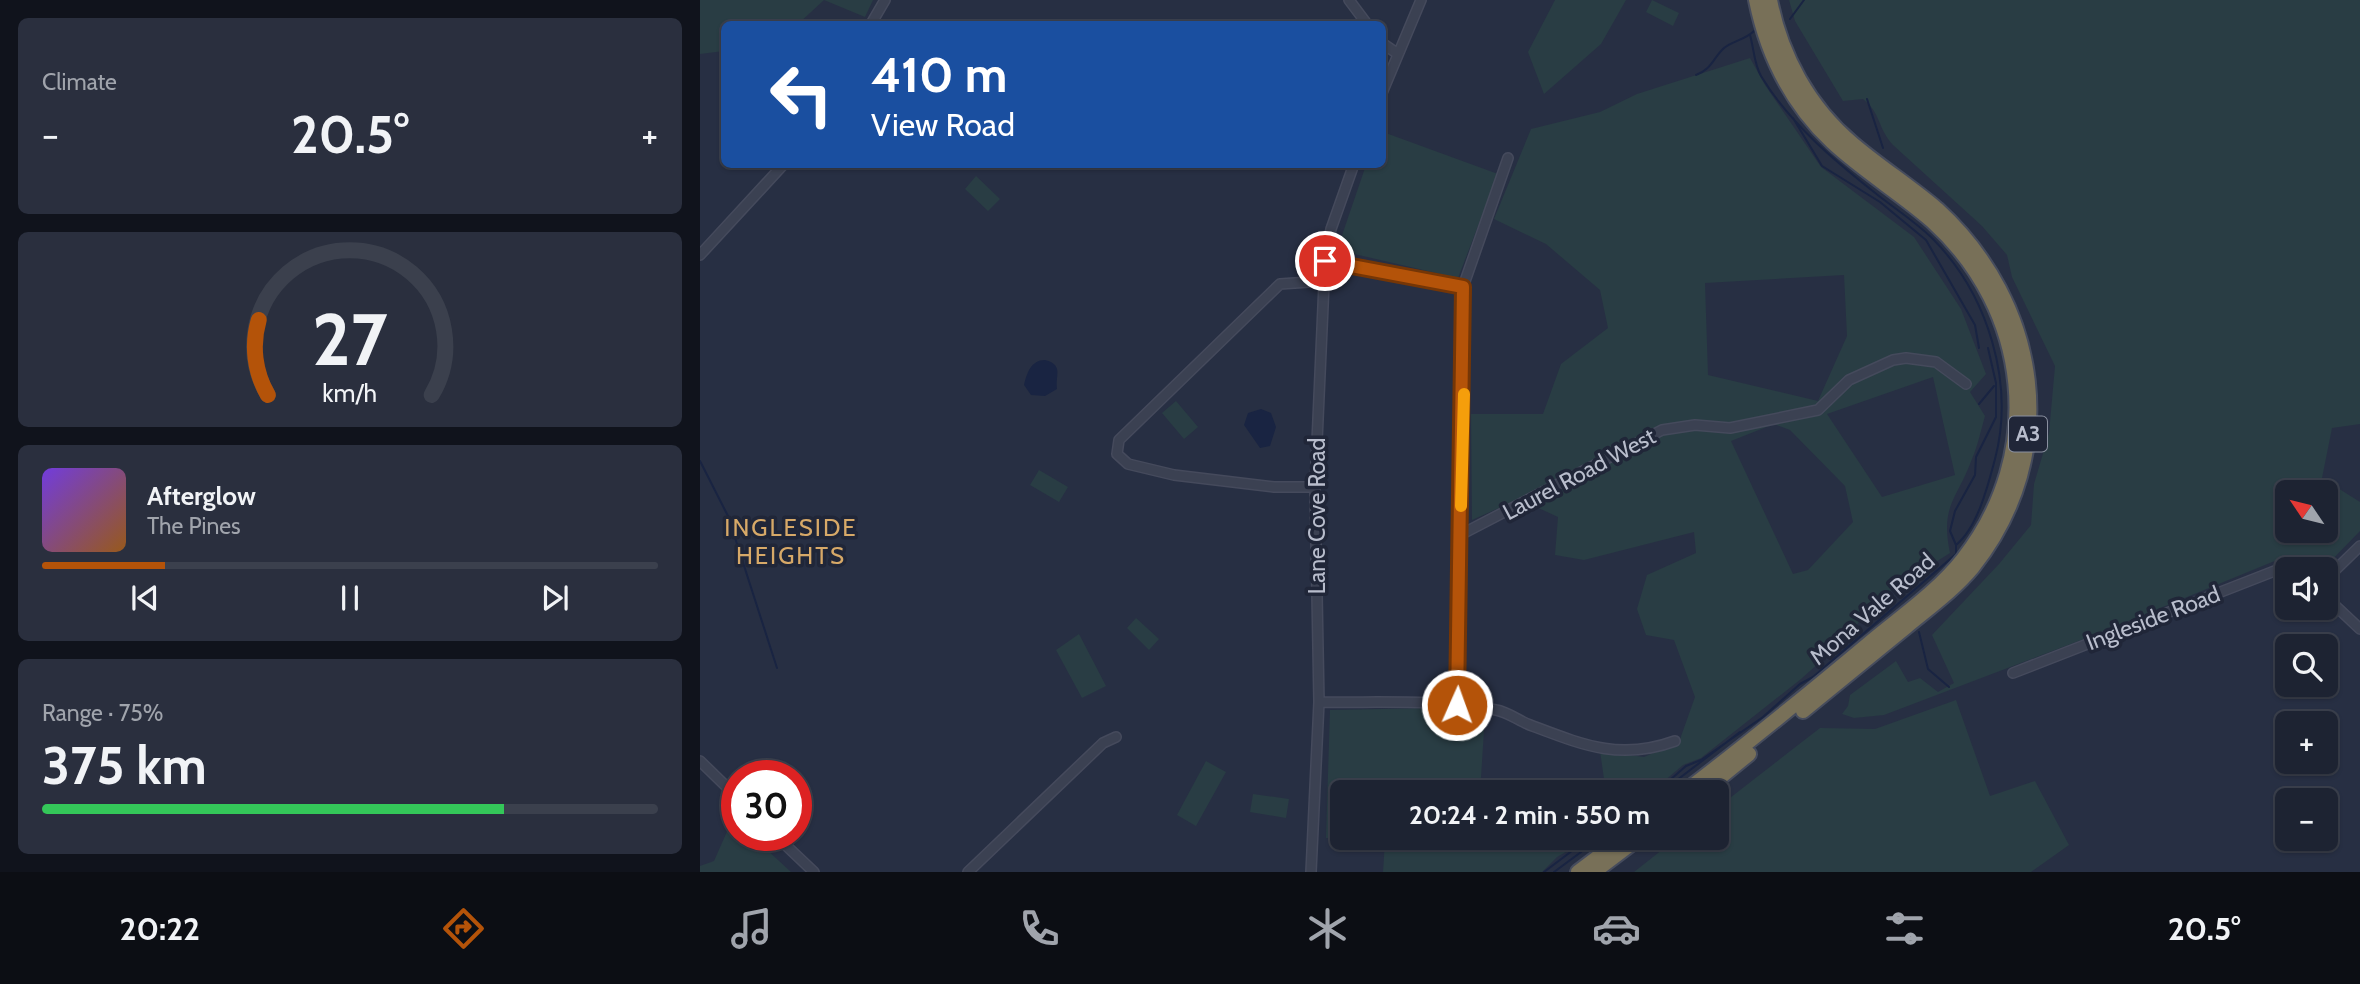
<!DOCTYPE html>
<meta charset="utf-8">
<style>
:root{--surface:#1d2332;--page:#2a2f3e;--text:#f1f3f6;--muted:#a0a4ac;--line:#3b404d;--accent:#b45309}
body{margin:0;font-family:Cabin,sans-serif;background:var(--page);color:var(--text);height:100vh;display:flex;flex-direction:column;font-size:26px;white-space:nowrap}
*{box-sizing:border-box;margin:0}
p{font-size:23px;color:var(--muted)}
.icon{flex:none;width:38px;height:38px;fill:none;stroke:currentColor;stroke-width:2;stroke-linecap:round;stroke-linejoin:round}
.map{position:relative;flex:1;overflow:hidden}
.details{display:flex;flex-direction:column;gap:18px;padding:18px;background:#10131c;width:700px}
.details>*{flex:none}
.guide{position:absolute;left:21px;top:21px;width:665px;height:147px;border-radius:10px;box-shadow:0 2px 5px #0004,0 0 0 2px var(--line);background:#1a4fa0;color:#fff;overflow:hidden}
.needle{width:46px;rotate:305deg}
.controls{position:absolute;left:1575px;top:480px;display:grid;gap:14px}
.controls a{display:grid;place-items:center;width:63px;height:63px;border-radius:10px;background:var(--surface);box-shadow:0 2px 5px #0004,0 0 0 2px var(--line);font-size:35px}
.speed{position:absolute;left:21px;top:760px;display:flex;gap:14px;font-size:35px;font-weight:700;text-align:center}
.speed>*{display:grid;place-content:center;width:91px;height:91px;border-radius:50%;background:var(--surface);box-shadow:0 2px 5px #0004,0 0 0 2px var(--line);line-height:1}
.speed .limit{border:10px solid #d22;background:#fff;color:#111}
.pin{position:absolute;display:grid;place-items:center;width:60px;height:60px;color:#fff;margin:-30px;border:4px solid #fff;border-radius:50%;box-shadow:0 2px 7px #0007}
.me{position:absolute;width:77px;margin:-38px;rotate:2deg;stroke-linejoin:round;filter:drop-shadow(0 0 5px #0008)}
.turn{display:flex;align-items:center;gap:24px;height:147px;padding:0 35px;font-size:32px}
.turn .icon{width:91px;height:91px;stroke-width:2.5}
.turn b{display:block;font-size:49px;line-height:60px}
.big{font-size:52px;font-weight:800;line-height:1.1}
.details .card{flex:1;display:flex;flex-direction:column;justify-content:center;gap:10px;min-width:0;padding:0 24px;border-radius:10px;background:var(--page)}
.details .dial{align-items:center;gap:0}
.dial svg{height:182px;overflow:visible;fill:none;stroke:var(--line);stroke-width:7;stroke-linecap:round;text-anchor:middle}
.dial text{fill:var(--text);stroke:none}
.song{display:flex;align-items:center;gap:21px}
.cover{width:84px;height:84px;border-radius:10px;background:linear-gradient(135deg,hsl(260 70% 55%),hsl(30 70% 35%))}
.played{height:7px;border-radius:4px;background:linear-gradient(90deg,var(--accent) 20%,var(--line) 20%)}
.keys{display:flex;justify-content:space-around;direction:ltr}
.heat{display:flex;justify-content:space-between;align-items:center;font-size:38px;direction:ltr}
.charge{height:10px;border-radius:5px;background:linear-gradient(90deg,#34c759 75%,var(--line) 0)}
.trip{position:absolute;left:630px;top:780px;width:399px;height:70px;border-radius:10px;background:var(--surface);box-shadow:0 2px 5px #0004,0 0 0 2px var(--line);font-weight:800;line-height:70px;text-align:center}
.tab-bar{display:flex;height:112px;justify-content:space-around;align-items:center;background:#0c0e14;color:var(--muted)}
.tab-bar .icon{width:49px;height:49px}
.tab-bar .current{color:var(--accent)}
.tab-bar b{font-size:32px;color:var(--text)}
main{display:flex;flex:1;min-height:0}
.map>svg:first-child{display:block}
.green{fill:#293d44;fill-rule:evenodd}
.water{fill:#192442}
.lines{fill:none;stroke-linecap:round;stroke-linejoin:round}
.stream{stroke:#192442;stroke-width:2}
.minor-casing{stroke:#454a5c;stroke-width:12}
.highway-casing{stroke:#464c5d;stroke-width:18}
.minor{stroke:#3b4152;stroke-width:9}
.highway{stroke:#787058;stroke-width:14}
.route-casing{stroke:#753606;stroke-width:18}
.route{stroke:#b45309;stroke-width:12}
.slow{stroke:#f59e0b;stroke-width:12}
.labels{text-anchor:middle;stroke-width:7;stroke-linejoin:round;paint-order:stroke}
.shield{fill:#202638;stroke:#8a90a0;stroke-width:2}
.shield-label{font-size:21px;font-weight:bold;fill:#b8bdcc}
.street-label{font-size:23px;fill:#b8bdcc;stroke:#202638}
.neighbourhood-label{font-size:24px;letter-spacing:2px;fill:#d7a968;stroke:#202638}
</style>
<main>
<section class="details">
<div class="card"><p>Climate</p>
<div class="heat"><a>−</a><b class="big">20.5°</b><a>+</a></div>
</div>
<div class="card dial"><svg viewBox="0 0 100 80">
<path d="M14 69A42 42 0 1 1 86 69"/>
<path d="M14 69A42 42 0 0 1 10 36" stroke="#b45309"/>
<text x="50" y="56" font-size="32" font-weight="700">27</text>
<text x="50" y="72" font-size="11">km/h</text>
</svg></div>
<div class="card">
<div class="song"><i class="cover"></i><div><b>Afterglow</b><p>The Pines</p></div></div>
<div class="played"></div>
<div class="keys"><svg class="icon" aria-label="previous" viewBox="0 0 24 24"><path d="M18 5L8 12l10 7zM5 5v14"/></svg><svg class="icon" aria-label="pause" viewBox="0 0 24 24"><path d="M8 5v14M16 5v14"/></svg><svg class="icon" aria-label="next" viewBox="0 0 24 24"><path d="M6 5l10 7-10 7zM19 5v14"/></svg></div>
</div>
<div class="card"><p>Range · 75%</p><b class="big">375 km</b><div class="charge"></div></div>
</section>
<div class="map">
<svg width="1660" height="872" viewBox="0 0 1660 872">
<rect width="100%" height="100%" fill="#272f43"/>
<!-- green -->
<path class="green" d="M0,0H173L165,17L124,0L98,24H24V51L0,54Z
M855,0H926L901,44L844,94L828,52Z
M952,0L979,13L973,26L946,12Z
M1089,0H1660V424L1632,428L1622,478L1660,502V531L1623,569H1606L1589,555L1397,634L1184,715L1154,718L1142,714L1148,706L1150,695L1196,661L1208,682L1220,678L1238,692L1254,683L1232,635L1299,564L1331,525L1334,484L1349,433L1355,366L1312,277L1307,255L1282,226L1193,145C1177,127 1181,113 1163,99L1143,101L1095,21ZM1587,492H1626V530H1587Z
M1050,58L1065,85L1121,167L1214,237L1261,309L1286,374L1270,392L1285,416C1281,430 1278,445 1272,459C1257,500 1240,505 1250,553L1174,601L1148,637L1101,679L1001,758L983,765L950,793H906L900,751L944,757L979,742L995,697L974,640L946,635L937,609L947,575L996,553L994,532L884,560L855,555L858,517L819,499L772,520L771,414H843L861,364L908,328L900,290L846,244L794,219L831,129L900,112L937,94ZM1144,275L1147,336L1118,401L1008,375L1005,283ZM1233,377L1255,475L1182,497L1127,414ZM1074,424L1090,430L1145,486L1153,522L1108,570L1093,574L1031,441Z
M683,132L798,174L758,278L637,250L666,165L682,164Z
M276,176L300,199L288,211L265,189Z
M476,401L498,427L484,439L462,413Z
M339,470L368,487L359,502L330,485Z
M436,618L459,639L449,650L427,628Z
M379,634L406,686L382,698L356,650Z
M1256,700L1290,796L1335,781L1369,845L1331,872H934L977,838H1017V808L1120,728L1175,729Z
M732,708L785,715L780,793H642V838H885L883,842L857,857L842,872H683L685,841L626,838L630,710Z
M506,761L526,772L496,826L477,815Z
M553,794L589,799L586,818L550,812Z
M33,818L37,822V835H51L91,872H0V866L14,861Z"/>
<!-- water -->
<path class="water" d="M345,360C364,365 355,375 357,389L345,396L331,395L324,385C327,373 331,360 345,360Z
M561,409L571,413L576,427L570,446L560,448L544,425L548,413Z"/>
<g class="lines">
<!-- stream -->
<path class="stream" d="M1090,19L1104,0
M1050,35C1054,49 1054,64 1061,76C1090,124 1136,162 1179,196C1197,210 1217,223 1233,239C1288,295 1315,383 1295,459C1288,485 1278,527 1256,545
M996,75C1012,69 1013,58 1024,48C1032,41 1045,40 1054,31
M1167,99L1183,148
M1093,118L1122,166L1180,202L1226,240L1275,325L1279,348
M1279,404L1294,386
M0,461L28,516L77,668
M1219,632L1228,669L1249,687
M955,793L986,766L1001,760L1063,717L1100,684L1113,677L1256,554V545L1250,531L1255,511L1275,475L1276,457L1296,417V383L1288,348
M960,793L1040,732
M844,872L889,838
M854,872L900,838"/>
<defs>
<path id="minor" d="M649,0L667,24
M171,24L185,0
M682,43L698,54
M682,93L721,0
M0,255L84,164
M625,261L763,287
M615,487H574L474,475L428,464L417,454L419,440L580,284L624,281
M762,534L962,430L995,425L1030,428L1118,410L1149,380L1193,360L1206,358L1236,362L1266,384
M1626,579L1660,546
M1626,597L1660,629
M1313,673L1577,570L1595,569
M619,702C677,703 738,699 796,710C808,712 819,721 830,725C883,745 920,761 975,741
M757,705L763,287L808,158
M0,761L37,797
M75,835L114,872
M268,872L403,743L416,737
M611,872L619,702L615,487L625,261L631,229L654,164"/>
<path id="highway" d="M1070,0C1081,56 1109,107 1153,144C1180,167 1210,186 1237,209C1341,304 1363,453 1273,567C1254,590 1229,608 1206,627C1172,655 1137,683 1103,711
M983,793C1046,745 1107,695 1168,644C1200,617 1237,592 1263,559C1346,453 1330,310 1232,221C1200,193 1163,171 1132,142C1091,103 1067,55 1056,0
M1001,793L1049,754
M878,872L923,838
M894,872L939,838"/>
</defs>
<!-- minor casing -->
<use href="#minor" class="minor-casing"/>
<!-- highway casing -->
<use href="#highway" class="highway-casing"/>
<!-- minor -->
<use href="#minor" class="minor"/>
<!-- highway -->
<use href="#highway" class="highway"/>
</g>
<g class="lines">
<defs>
<path id="route" d="M625,261L763,287L757,705"/>
</defs>
<!-- route casing -->
<use href="#route" class="route-casing"/>
<!-- route -->
<use href="#route" class="route"/>
<!-- slow -->
<path class="slow" d="M761,506L764,394"/>
</g>
<g class="labels">
<!-- shield labels -->
<rect class="shield" x="1309" y="416.5" width="38" height="35" rx="5"/>
<g class="shield-label">
<text x="1328" y="441">A3</text>
</g>
<!-- street labels -->
<g class="street-label">
<text transform="translate(879 474) rotate(-28)" y="8">Laurel Road West</text>
<text transform="translate(617 516) rotate(-90)" y="8">Lane Cove Road</text>
<text transform="translate(1172 609) rotate(-41)" y="8">Mona Vale Road</text>
<text transform="translate(1453 618) rotate(-21)" y="8">Ingleside Road</text>
</g>
<!-- neighbourhood labels -->
<g class="neighbourhood-label">
<text x="91" y="536">INGLESIDE<tspan x="91" dy="28">HEIGHTS</tspan></text>
</g>
</g>
</svg>
<div class="controls">
<a><svg class="needle" viewBox="-14 -14 28 28"><path d="M0-13l5 13h-10z" fill="#e53935"/><path d="M0 13l5-13h-10z" fill="#a0a4ac"/></svg></a>
<a><svg class="icon" aria-label="sound" viewBox="0 0 24 24"><path d="M4 9h4l5-4v14l-5-4H4zM17 9q2 3 0 6"/></svg></a>
<a><svg class="icon" aria-label="search" viewBox="0 0 24 24"><circle cx="10" cy="10" r="6"/><path d="M15 15l6 6"/></svg></a>
<a>+</a>
<a>−</a>
</div>
<div class="speed"><div class="limit">30</div></div>
<div class="pin" style="left:625px;top:261px;background:#d93025"><svg class="icon" aria-label="arrive" viewBox="0 0 24 24"><path d="M6 21V4h12l-3 4 3 4H6"/></svg></div>
<svg class="me" style="left:757px;top:705px" viewBox="-20 -20 40 40"><circle r="17" fill="#b45309" stroke="#fff" stroke-width="3"/><path d="M0-11L8 9 0 5-8 9z" fill="#fff"/></svg>
<div class="trip">20:24 · 2 min · 550 m</div>
<div class="guide">
<div class="turn"><svg class="icon" aria-label="left" viewBox="0 0 24 24"><path d="M17 20v-9H6M10 6l-5 5 5 5"/></svg><div><b>410 m</b>View Road</div></div>
</div>
</div>
</main>
<nav class="tab-bar">
<b>20:22</b>
<svg class="icon current" aria-label="directions" viewBox="0 0 24 24"><path d="M12 3l9 9-9 9-9-9zM9 14v-3h6M13 9l2 2-2 2"/></svg>
<svg class="icon" aria-label="music" viewBox="0 0 24 24"><path d="M9 18V5l10-2v13"/><circle cx="6" cy="18" r="3"/><circle cx="16" cy="16" r="3"/></svg>
<svg class="icon" aria-label="phone" viewBox="0 0 24 24"><path d="M5 4h4l2 5-3 2q2 4 5 5l2-3 5 2v4C11 20 4 13 5 4z"/></svg>
<svg class="icon" aria-label="climate" viewBox="0 0 24 24"><path d="M12 3v18M4 7l16 10M4 17L20 7"/></svg>
<svg class="icon" aria-label="car" viewBox="0 0 24 24"><path d="M5 17H2v-5l4-1 3-4h7l3 4 3 1v5h-3M9 17h6M6 11h13"/><circle cx="7" cy="17" r="2"/><circle cx="17" cy="17" r="2"/></svg>
<svg class="icon" aria-label="filters" viewBox="0 0 24 24"><path d="M4 7h16M4 17h16"/><circle cx="9" cy="7" r="2"/><circle cx="15" cy="17" r="2"/></svg>
<b>20.5°</b>
</nav>
